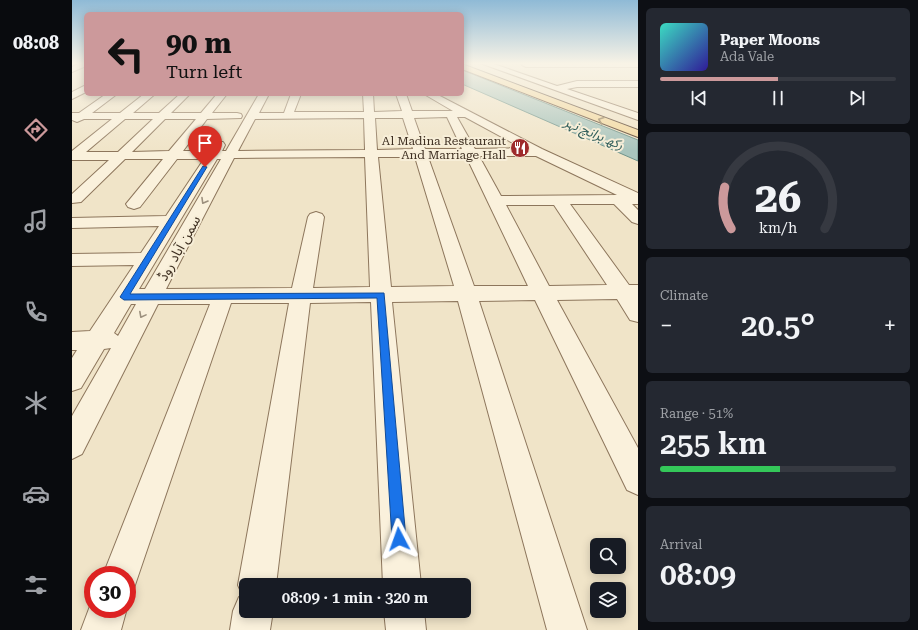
<!DOCTYPE html>
<meta charset="utf-8">
<style>
:root{--surface:#171b24;--page:#242831;--text:#f1f3f6;--muted:#9ea1a6;--line:#363941;--accent:#cc999b}
body{margin:0;font-family:"Roboto Serif","Noto Sans Arabic",serif;background:var(--page);color:var(--text);height:100vh;display:flex;flex-direction:column;font-size:15px;white-space:nowrap}
*{box-sizing:border-box;margin:0}
p{font-size:13px;color:var(--muted)}
.icon{flex:none;width:22px;height:22px;fill:none;stroke:currentColor;stroke-width:2;stroke-linecap:round;stroke-linejoin:round}
.map{position:relative;flex:1;overflow:hidden}
.drawer{display:flex;flex-direction:column;gap:8px;padding:8px;background:#0d0f14;width:280px}
.drawer>*{flex:none}
.top-card{position:absolute;left:12px;top:12px;width:380px;height:84px;border-radius:6px;box-shadow:0 2px 10px #0003;background:#cc999b;color:#111;overflow:hidden}
.buttons{position:absolute;left:518px;top:538px;display:grid;gap:8px}
.buttons a{display:grid;place-items:center;width:36px;height:36px;border-radius:6px;background:var(--surface);box-shadow:0 2px 10px #0003;font-size:20px}
.speed{position:absolute;left:12px;top:566px;display:flex;gap:8px;font-size:20px;font-weight:700;text-align:center}
.speed>*{display:grid;place-content:center;width:52px;height:52px;border-radius:50%;background:var(--surface);box-shadow:0 2px 10px #0003;line-height:1}
.speed .limit{border:6px solid #d22;background:#fff;color:#111}
.pin{position:absolute;display:grid;place-items:center;width:34px;height:34px;color:#fff;margin:-41px -17px;border-radius:50% 50% 50% 0;rotate:-45deg;box-shadow:0 0 4px #0007}
.pin .icon{rotate:45deg}
.me{position:absolute;width:44px;margin:-22px;rotate:356deg;stroke-linejoin:round;filter:drop-shadow(0 0 3px #0008)}
.turn{display:flex;align-items:center;gap:14px;height:84px;padding:0 16px;font-size:18px}
.turn .icon{width:52px;height:52px;stroke-width:2.5}
.turn b{display:block;font-size:28px;line-height:34px}
.big{font-size:30px;font-weight:600;line-height:1.1}
.drawer .card{flex:1;display:flex;flex-direction:column;justify-content:center;gap:6px;min-width:0;padding:0 14px;border-radius:6px;background:var(--page)}
.drawer .dial{align-items:center;gap:0}
.dial svg{height:104px;overflow:visible;fill:none;stroke:var(--line);stroke-width:7;stroke-linecap:round;text-anchor:middle}
.dial text{fill:var(--text);stroke:none}
.song{display:flex;align-items:center;gap:12px}
.cover{width:48px;height:48px;border-radius:6px;background:linear-gradient(135deg,hsl(170 70% 55%),hsl(250 70% 35%))}
.played{height:4px;border-radius:2px;background:linear-gradient(90deg,var(--accent) 50%,var(--line) 50%)}
.keys{display:flex;justify-content:space-around;direction:ltr}
.heat{display:flex;justify-content:space-between;align-items:center;font-size:22px;direction:ltr}
.charge{height:6px;border-radius:3px;background:linear-gradient(90deg,#34c759 51%,var(--line) 0)}
.trip{position:absolute;left:167px;top:578px;width:232px;height:40px;border-radius:6px;background:var(--surface);box-shadow:0 2px 10px #0003;font-weight:600;line-height:40px;text-align:center}
main{display:flex;flex:1;min-height:0}
.tab-bar{display:flex;flex-direction:column;width:72px;justify-content:space-around;align-items:center;background:#090b0e;color:var(--muted)}
.tab-bar .icon{width:28px;height:28px}
.tab-bar .current{color:var(--accent)}
.tab-bar b{font-size:18px;color:var(--text)}
.map>svg:first-child{display:block}
.water{fill:#a9c4bc;stroke:#6f938a}
.lines{fill:none;stroke-linecap:round;stroke-linejoin:round}
.minor-casing{stroke:#8d765c;stroke-width:2}
.major-casing{stroke:#5b4430;stroke-width:2}
.minor{fill:#faf1dc;fill-rule:evenodd}
.major{fill:#f3d9a0;fill-rule:evenodd}
.oneway{stroke:#988460}
.oneway2{stroke:#9c907e}
.route{fill:#1a73e8;stroke:#114b97}
.labels{text-anchor:middle;stroke-width:4;stroke-linejoin:round;paint-order:stroke}
.far-poi-label{font-size:12px;fill:#3d2e20;stroke:#f7eed8;text-anchor:end}
.far-water-label{font-size:13px;font-style:italic;fill:#2f5d5a;stroke:#f7eed8}
.street-label{font-size:14px;fill:#3d2e20;stroke:#f7eed8}
</style>
<main>
<nav class="tab-bar">
<b>08:08</b>
<svg class="icon current" aria-label="directions" viewBox="0 0 24 24"><path d="M12 3l9 9-9 9-9-9zM9 14v-3h6M13 9l2 2-2 2"/></svg>
<svg class="icon" aria-label="music" viewBox="0 0 24 24"><path d="M9 18V5l10-2v13"/><circle cx="6" cy="18" r="3"/><circle cx="16" cy="16" r="3"/></svg>
<svg class="icon" aria-label="phone" viewBox="0 0 24 24"><path d="M5 4h4l2 5-3 2q2 4 5 5l2-3 5 2v4C11 20 4 13 5 4z"/></svg>
<svg class="icon" aria-label="climate" viewBox="0 0 24 24"><path d="M12 3v18M4 7l16 10M4 17L20 7"/></svg>
<svg class="icon" aria-label="car" viewBox="0 0 24 24"><path d="M5 17H2v-5l4-1 3-4h7l3 4 3 1v5h-3M9 17h6M6 11h13"/><circle cx="7" cy="17" r="2"/><circle cx="17" cy="17" r="2"/></svg>
<svg class="icon" aria-label="filters" viewBox="0 0 24 24"><path d="M4 7h16M4 17h16"/><circle cx="9" cy="7" r="2"/><circle cx="15" cy="17" r="2"/></svg>
</nav>
<div class="map">
<svg width="566" height="630" viewBox="0 0 566 630">
<rect width="100%" height="100%" fill="#f0e4c8"/>
<!-- water -->
<path class="water" d="M390,70L566,140V161L390,84Z"/>
<g class="lines">
<defs>
<path id="minor" d="M8,63H14V66L0,72V67Z
M408,63H419L485,86L505,81H566V87H505L495,89L566,113V120Z
M451,63H566V67H454L450,65Z
M14,85V92L0,99V92Z
M34,94H45L20,113H48L72,94H83L61,113H87L108,94H118L99,113H129L145,94H155L140,113H165L169,114L170,116L169,118L135,119L111,151H137L143,142H151L153,145L150,151H154L187,94H197L187,113H212L219,94H229L222,112H292L291,94H301L302,112L330,111L324,94H334L340,111H381L352,94H364L470,149L566,193V204H560L566,210V224L560,222L542,204H498L557,285H566V322L558,320L545,299L485,300L566,448V495L555,490L463,300L407,301L515,630H475L386,301L320,302L349,585H311L299,302L238,303L204,585H174V611H201L198,630H158L161,611L167,597L171,596L166,585L217,303H159L62,588L55,591V575H31L138,304H86L10,454L0,459V416L39,348L32,349L9,388L0,391V358L5,350H0V332L18,331L62,265L0,266V254L69,253L87,226L0,228V218L94,216L132,159H105L68,207L62,209L56,207L54,204L91,159H53L9,202L0,203V194L37,160H0V151L40,119H12L5,122L0,120V113H7ZM375,117L390,149H353L342,118ZM385,117H393L450,148L403,149ZM292,118L293,150L166,151L183,119ZM303,118H331L341,149L305,150ZM53,119H81L46,152H14ZM93,119H124L97,151L60,152ZM394,156L456,286H402L356,157ZM407,156H464L545,195L429,196ZM293,157L298,287L241,288L252,217L250,214L244,212L238,214L236,217L220,288L94,289L162,158ZM306,157H343L382,286L319,287ZM145,159H149L73,289H67ZM434,205H482L535,285L477,286ZM59,304H64L46,336L42,333Z
M21,598V609L55,608L49,630H9Z
M312,611H352L354,630H314Z"/>
<path id="major" d="M390,64L566,130V137L390,69Z"/>
</defs>
<!-- minor casing -->
<use href="#minor" class="minor-casing"/>
<!-- major casing -->
<use href="#major" class="major-casing"/>
<!-- minor -->
<use href="#minor" class="minor"/>
<!-- major -->
<use href="#major" class="major"/>
</g>
<!-- one-way arrows -->
<defs><path id="oneway-chevron" d="M-2-3.5L2.5 0L-2 3.5" fill="none" stroke-width="1.6" stroke-linecap="round" stroke-linejoin="round"/></defs>
<use class="oneway" href="#oneway-chevron" transform="translate(529 120) rotate(-160)"/>
<g class="oneway2">
<use href="#oneway-chevron" transform="translate(132 201) rotate(120)"/>
<use href="#oneway-chevron" transform="translate(70 315) rotate(118)"/>
</g>
<!-- sky -->
<linearGradient id="sky" x2="0" y2="1"><stop stop-color="#8fbad6"/><stop offset="0.42" stop-color="#f8f3e6"/><stop offset="1" stop-color="#f8f3e6" stop-opacity="0"/></linearGradient>
<rect width="566" height="151" fill="url(#sky)"/>
<!-- route -->
<path class="route" d="M131,166L135,167L58,294L312,293L334,539L332,544L327,546L322,544L320,539L305,298L52,300L48,297Z"/>
<!-- icons -->
<defs>
<symbol id="restaurant-disc" viewBox="-11 -11 22 22"><circle r="9.5" fill="#9e2a2b" stroke="#f7eed8"/><path d="M-5-6h1v4h1v-4h1v4h1v-4h1v5L-1.5 .5V6h-2V.5L-5-1ZM5-6V6H3V1.5H1.5Q1.5-4 5-6Z" fill="#fff"/></symbol>
</defs>
<g fill-rule="evenodd">
<use href="#restaurant-disc" x="437" y="137" width="22" height="22"/>
</g>
<g class="labels">
<!-- far-poi labels -->
<g class="far-poi-label">
<text x="434" y="145">Al Madina Restaurant<tspan x="434" dy="14">And Marriage Hall</tspan></text>
</g>
<!-- far-water labels -->
<g class="far-water-label">
<text transform="translate(522 133) rotate(23)" y="5">رکھ برانچ نہر</text>
</g>
<!-- street labels -->
<g class="street-label">
<text transform="translate(107 248) rotate(-61)" y="5">سمن آباد روڈ</text>
</g>
</g>
</svg>
<div class="buttons">
<a><svg class="icon" aria-label="search" viewBox="0 0 24 24"><circle cx="10" cy="10" r="6"/><path d="M15 15l6 6"/></svg></a>
<a><svg class="icon" aria-label="layers" viewBox="0 0 24 24"><path d="M12 4l9 5-9 5-9-5zM3 14l9 5 9-5"/></svg></a>
</div>
<div class="speed"><div class="limit">30</div></div>
<div class="pin" style="left:133px;top:167px;background:#d93025"><svg class="icon" aria-label="arrive" viewBox="0 0 24 24"><path d="M6 21V4h12l-3 4 3 4H6"/></svg></div>
<svg class="me" style="left:327px;top:539px" viewBox="-20 -20 40 40"><path d="M0-17L14 15 0 8-14 15z" fill="#1a73e8" stroke="#fff" stroke-width="4"/></svg>
<div class="trip">08:09 · 1 min · 320 m</div>
<div class="top-card">
<div class="turn"><svg class="icon" aria-label="left" viewBox="0 0 24 24"><path d="M17 20v-9H6M10 6l-5 5 5 5"/></svg><div><b>90 m</b>Turn left</div></div>
</div>
</div>
<section class="drawer">
<div class="card">
<div class="song"><i class="cover"></i><div><b>Paper Moons</b><p>Ada Vale</p></div></div>
<div class="played"></div>
<div class="keys"><svg class="icon" aria-label="previous" viewBox="0 0 24 24"><path d="M18 5L8 12l10 7zM5 5v14"/></svg><svg class="icon" aria-label="pause" viewBox="0 0 24 24"><path d="M8 5v14M16 5v14"/></svg><svg class="icon" aria-label="next" viewBox="0 0 24 24"><path d="M6 5l10 7-10 7zM19 5v14"/></svg></div>
</div>
<div class="card dial"><svg viewBox="0 0 100 80">
<path d="M14 69A42 42 0 1 1 86 69"/>
<path d="M14 69A42 42 0 0 1 9 37" stroke="#cc999b"/>
<text x="50" y="56" font-size="32" font-weight="700">26</text>
<text x="50" y="72" font-size="11">km/h</text>
</svg></div>
<div class="card"><p>Climate</p>
<div class="heat"><a>−</a><b class="big">20.5°</b><a>+</a></div>
</div>
<div class="card"><p>Range · 51%</p><b class="big">255 km</b><div class="charge"></div></div>
<div class="card"><p>Arrival</p><b class="big">08:09</b></div>
</section>
</main>
